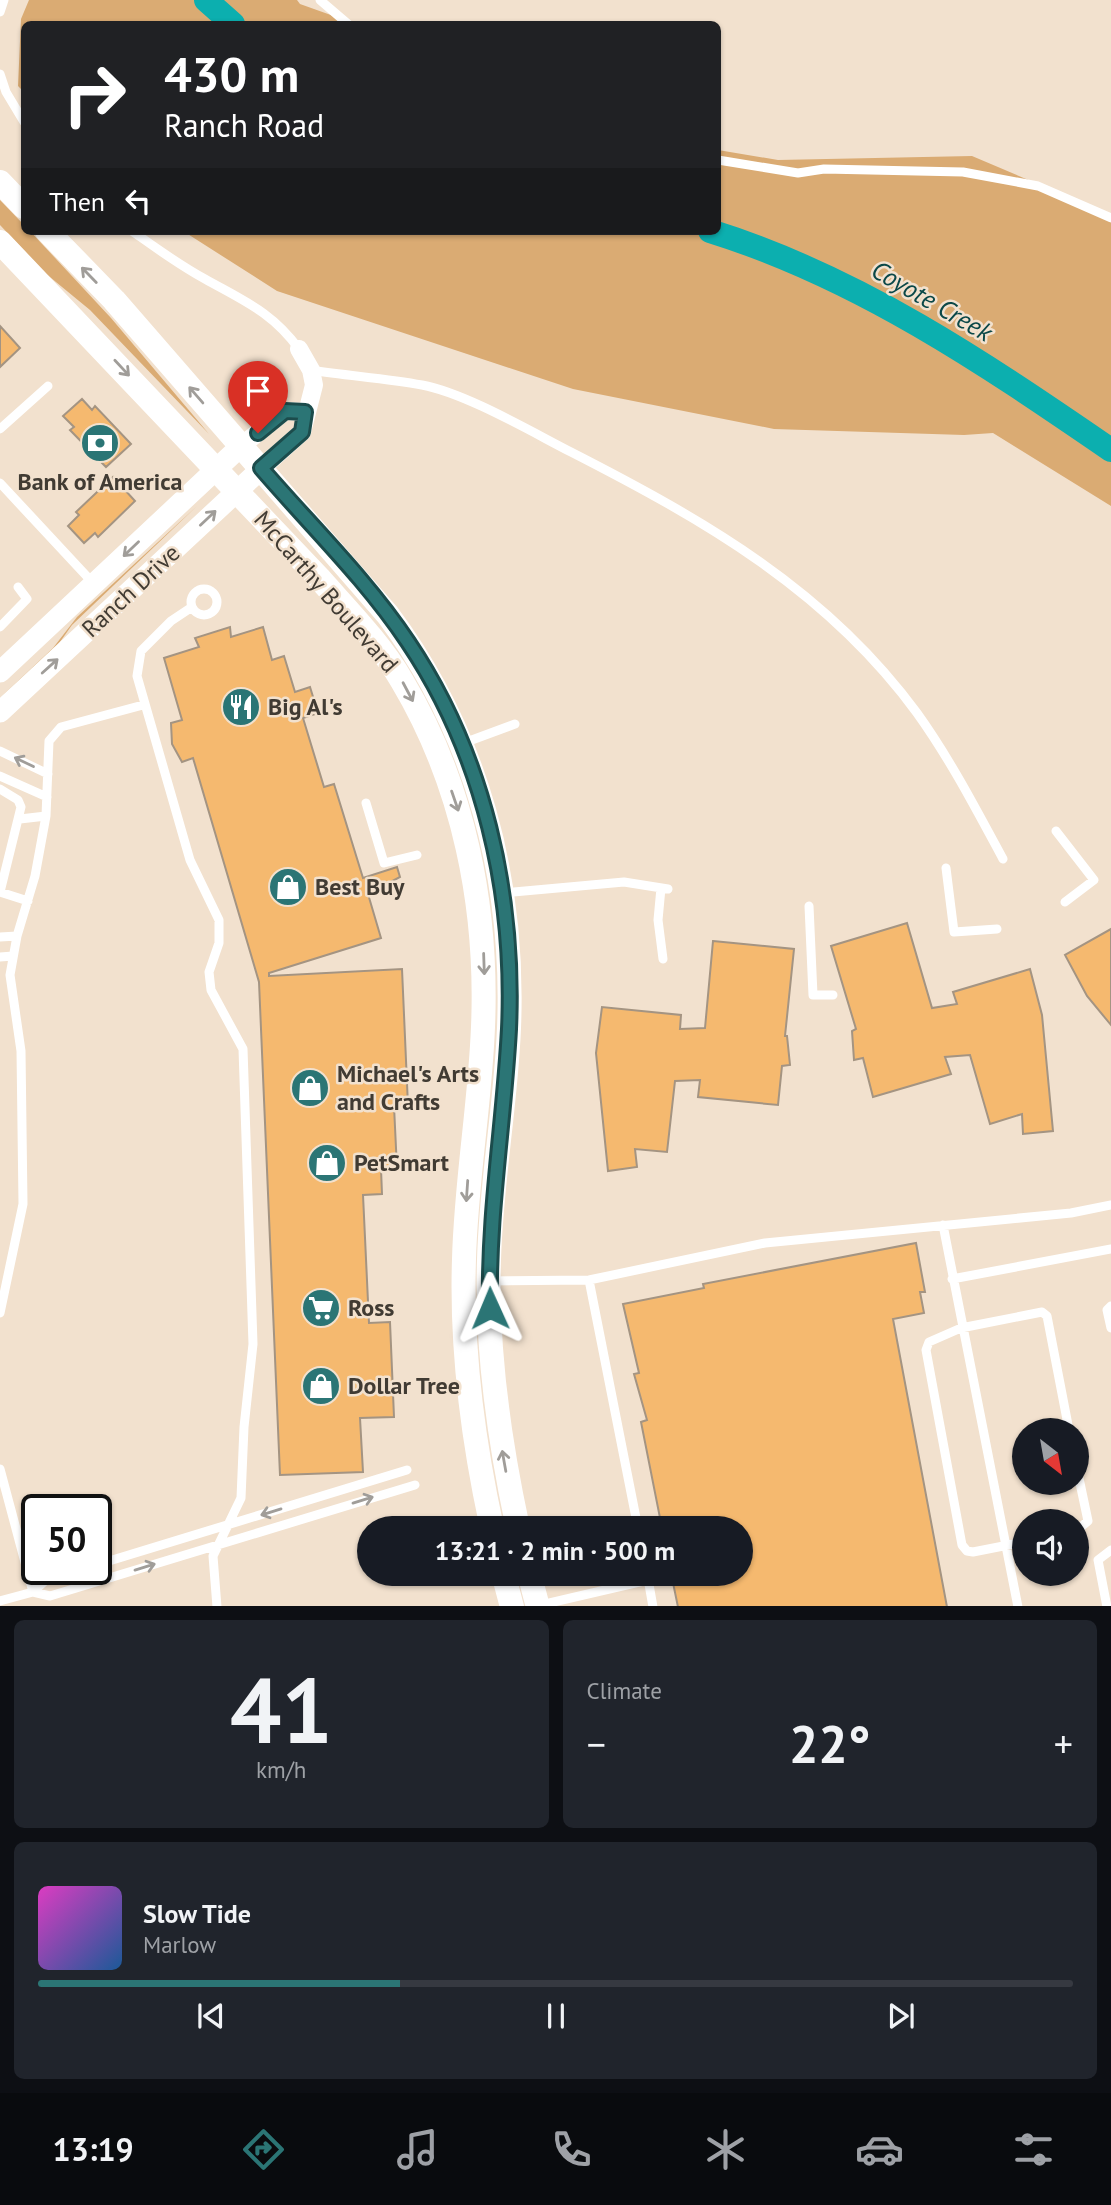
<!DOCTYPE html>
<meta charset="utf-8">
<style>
:root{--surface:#171b24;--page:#20242c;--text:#f1f3f6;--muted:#9ea1a6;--line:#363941;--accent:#2b7575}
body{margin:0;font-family:"PT Sans",sans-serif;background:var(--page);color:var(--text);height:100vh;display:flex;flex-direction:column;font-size:26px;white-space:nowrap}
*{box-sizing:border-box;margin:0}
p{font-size:23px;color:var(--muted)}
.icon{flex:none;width:38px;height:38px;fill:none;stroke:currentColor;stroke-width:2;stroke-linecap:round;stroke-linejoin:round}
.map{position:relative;height:1606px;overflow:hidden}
.sheet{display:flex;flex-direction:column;gap:14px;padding:14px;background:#0d0f14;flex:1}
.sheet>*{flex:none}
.top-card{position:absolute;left:21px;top:21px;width:700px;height:214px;border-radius:10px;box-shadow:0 2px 5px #0004;background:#202124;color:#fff;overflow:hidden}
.needle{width:46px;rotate:149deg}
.controls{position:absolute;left:1012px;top:1418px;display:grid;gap:14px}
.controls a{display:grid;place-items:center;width:77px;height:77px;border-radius:50%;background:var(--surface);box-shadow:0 2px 5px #0004;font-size:35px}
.speed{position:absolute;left:21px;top:1494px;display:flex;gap:14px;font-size:35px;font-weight:700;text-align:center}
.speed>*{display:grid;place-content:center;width:91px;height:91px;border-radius:50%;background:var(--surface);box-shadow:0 2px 5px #0004;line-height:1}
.speed .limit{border:4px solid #111;border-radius:10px;background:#fff;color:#111}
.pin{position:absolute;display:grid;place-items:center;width:60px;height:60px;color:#fff;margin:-72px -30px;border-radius:50% 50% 50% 0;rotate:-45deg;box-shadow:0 0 7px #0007}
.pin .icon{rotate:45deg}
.me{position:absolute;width:77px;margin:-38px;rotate:359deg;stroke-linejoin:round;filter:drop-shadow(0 0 5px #0008)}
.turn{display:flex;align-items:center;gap:24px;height:147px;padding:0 28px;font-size:32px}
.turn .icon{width:91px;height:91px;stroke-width:2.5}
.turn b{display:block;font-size:49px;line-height:60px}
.then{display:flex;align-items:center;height:66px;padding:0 28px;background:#0003;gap:14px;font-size:26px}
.big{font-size:52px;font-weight:600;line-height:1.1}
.sheet .tile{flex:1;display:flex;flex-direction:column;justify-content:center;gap:10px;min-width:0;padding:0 24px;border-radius:10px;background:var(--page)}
.sheet .dial{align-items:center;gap:0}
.dial b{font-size:91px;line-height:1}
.song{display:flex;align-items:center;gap:21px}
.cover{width:84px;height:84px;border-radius:10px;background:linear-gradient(135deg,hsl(310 70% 55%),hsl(210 70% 35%))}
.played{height:7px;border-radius:4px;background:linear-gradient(90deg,var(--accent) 35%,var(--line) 35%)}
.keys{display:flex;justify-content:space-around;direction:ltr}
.heat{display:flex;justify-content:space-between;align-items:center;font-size:38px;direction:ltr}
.sheet .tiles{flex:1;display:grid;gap:14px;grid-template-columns:1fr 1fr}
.tile:last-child{grid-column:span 2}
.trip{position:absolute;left:357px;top:1516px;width:396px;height:70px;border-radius:35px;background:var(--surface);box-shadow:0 2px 5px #0004;font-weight:600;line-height:70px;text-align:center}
.menu{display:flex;height:112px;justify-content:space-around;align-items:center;background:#090b0e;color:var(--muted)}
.menu .icon{width:49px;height:49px}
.menu .selected{color:var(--accent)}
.menu b{font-size:32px;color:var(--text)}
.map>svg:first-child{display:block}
.green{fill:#daab73}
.water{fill:#0cafaf;stroke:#1c8c8a;stroke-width:2}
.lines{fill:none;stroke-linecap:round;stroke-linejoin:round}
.river{stroke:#0cafaf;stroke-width:24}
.building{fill:#f5b96f;stroke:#a49482;stroke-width:2}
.service{stroke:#fff;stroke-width:9}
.minor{stroke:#fff;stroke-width:18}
.tertiary{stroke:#fff;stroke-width:21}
.secondary{stroke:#fff;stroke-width:24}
.oneway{stroke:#a09d99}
.route-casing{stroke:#1c4c4c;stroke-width:18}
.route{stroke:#2b7575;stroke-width:12}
.labels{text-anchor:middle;stroke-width:5;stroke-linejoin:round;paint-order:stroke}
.poi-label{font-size:24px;font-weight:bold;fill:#413b33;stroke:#f2e1ce;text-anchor:start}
.street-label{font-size:24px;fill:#413b33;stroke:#f2e1ce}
.water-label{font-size:26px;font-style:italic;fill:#0b4848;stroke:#f2e1ce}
</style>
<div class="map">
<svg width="1111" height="1607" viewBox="0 0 1111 1607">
<rect width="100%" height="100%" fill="#f2e1ce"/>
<!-- green -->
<path class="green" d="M29,0H297L300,4L356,24H24V92L18,86L21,19Z
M718,150L778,160L972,156L1111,215V506L993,433L964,435L774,429L573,389L277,291L183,231H718Z
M0,200L24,225V231H30L111,318L209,434L90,310L45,273L0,225Z
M197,506L72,625L55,649L2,696L53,648L77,617Z"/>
<!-- water -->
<path class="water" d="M1074,414L1111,439V460L1066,430Z"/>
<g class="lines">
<!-- river -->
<path class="river" d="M206,0L233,24
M710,231C858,277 984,363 1111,450"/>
</g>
<!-- building -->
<path class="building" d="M0,326L20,348L0,367Z
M82,399L92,410L95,406L131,444L106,467L70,430L74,427L63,416Z
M113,477L135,501L98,537L95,533L84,543L68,526L79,515L76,512Z
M230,627L231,637L263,627L272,660L284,656L295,692L310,687L318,713L303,718L324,787L334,784L363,878L397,867L400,877L368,894L381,938L269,973V976L402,969L408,1106H394L397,1169H381L382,1194L363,1195L369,1323L390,1322L394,1417L360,1418L363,1472L280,1475L259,982L193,758L182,762L172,744L171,723L182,720L164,658L199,647L195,638Z
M907,923L932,1008L957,1004L953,992L1030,969L1042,1015L1053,1131L1023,1134L1022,1114L990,1124L970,1055L945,1057L951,1074L873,1097L863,1058L854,1060L852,1031L856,1029L831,946Z
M1111,929V1025L1087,996L1065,955Z
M713,941L794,949L785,1036H787L790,1065L782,1066L778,1105L698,1097L700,1080L675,1081L667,1152L635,1149L637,1167L608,1171L596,1053L602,1007L681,1015L680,1029L705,1028Z
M916,1243L925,1292H920L924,1313L893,1319L947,1607H678L671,1573H740V1528H662L641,1422L647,1420L634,1374L639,1373L623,1304L704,1288L703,1284Z"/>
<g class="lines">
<!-- service -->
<path class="service" d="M320,0L348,24
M0,12L4,0
M0,74L6,92L24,122
M718,160L798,173L824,169L963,172L1038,186L1111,218
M132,231C156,248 179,265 205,279C244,301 272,312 299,349
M311,370C348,376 385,378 422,385C465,393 530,431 571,452C704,520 827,590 917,713C950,759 976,809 1003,859
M0,429L48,386
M0,483L94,584
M191 602a13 13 0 1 1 26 0a13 13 0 1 1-26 0Z
M192,607L171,621L141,651L137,676L190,860L219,920V943L209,972L211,990L243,1049L253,1344L244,1427L241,1498L213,1556L217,1607
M0,627L27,599L18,587
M461,744L515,724
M0,751L48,774
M0,776L47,797
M0,789L18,800L21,807L0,892L28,901
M366,803L384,863L417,855
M20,819L46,816
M1056,831L1094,880L1065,902
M946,868L954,932L997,929
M661,888L658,920L663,959
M503,893L624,882L668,889
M809,906L813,995H833
M0,937L17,936
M0,957L13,956
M943,1225L1018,1607
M952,1279L1111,1249
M589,1280L638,1528
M489,1281L589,1280L765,1243L1071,1213L1111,1205
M1111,1306L1107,1310L1111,1328
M0,1313L23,1204L21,1051L10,975L17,936L35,876L46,816L49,741L61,727L143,705
M1076,1464L1088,1521L1076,1531
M0,1469L33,1592
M1024,1542L973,1552L967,1551L962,1545L926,1350L929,1342L961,1328L1042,1312L1047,1316L1069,1430
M96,1565L407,1470
M647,1573L653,1607
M33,1592L46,1580L79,1570
M0,1601L33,1592L50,1596L415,1485
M541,1605L648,1580
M1107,1607L1098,1560L1111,1550"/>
<!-- minor -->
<path class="minor" d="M241,446L285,411L305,412
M261,469L302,432L314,385L311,370L299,349"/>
<!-- tertiary -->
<path class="tertiary" d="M0,672L241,446
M0,712L261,469"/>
<!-- secondary -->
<path class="secondary" d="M0,182L24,207
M47,231L114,300L388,615C477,734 515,880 509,1028C506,1105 491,1182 489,1260C486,1350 499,1440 518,1528
M0,242L319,578C348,611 380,643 402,681C464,785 488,907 483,1027C480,1105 466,1181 464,1259C461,1348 473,1441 492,1528
M503,1573L512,1607
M529,1573L538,1607"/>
</g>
<!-- one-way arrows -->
<defs><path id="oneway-shaft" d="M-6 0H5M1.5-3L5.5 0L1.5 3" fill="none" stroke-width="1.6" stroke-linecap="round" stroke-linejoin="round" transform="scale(1.75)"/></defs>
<g class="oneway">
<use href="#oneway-shaft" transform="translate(89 275) rotate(-134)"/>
<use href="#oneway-shaft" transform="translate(122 368) rotate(47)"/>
<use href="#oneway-shaft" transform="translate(196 395) rotate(-131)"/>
<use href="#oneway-shaft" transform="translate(208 518) rotate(-43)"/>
<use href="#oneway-shaft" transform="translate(131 549) rotate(136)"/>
<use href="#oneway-shaft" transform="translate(50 666) rotate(-42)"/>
<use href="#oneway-shaft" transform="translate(408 692) rotate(62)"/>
<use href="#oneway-shaft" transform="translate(24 762) rotate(-154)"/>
<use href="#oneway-shaft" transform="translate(455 801) rotate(71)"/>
<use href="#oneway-shaft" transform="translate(484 964) rotate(88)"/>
<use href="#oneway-shaft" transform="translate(467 1191) rotate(94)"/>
<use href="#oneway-shaft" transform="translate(504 1461) rotate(-100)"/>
<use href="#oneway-shaft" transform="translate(363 1500) rotate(-17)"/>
<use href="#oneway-shaft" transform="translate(271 1512) rotate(163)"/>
<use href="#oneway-shaft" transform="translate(145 1567) rotate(-17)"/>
</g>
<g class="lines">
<defs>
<path id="route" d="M258,433L285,411L305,412L302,432L261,468C310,525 366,579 408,642C484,755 515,894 509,1029C504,1123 488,1214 490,1308"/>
</defs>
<!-- route casing -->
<use href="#route" class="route-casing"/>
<!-- route -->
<use href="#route" class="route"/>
</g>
<!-- icons -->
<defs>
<symbol id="bank-disc" viewBox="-11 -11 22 22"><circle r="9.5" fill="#2b7575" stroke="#f2e1ce"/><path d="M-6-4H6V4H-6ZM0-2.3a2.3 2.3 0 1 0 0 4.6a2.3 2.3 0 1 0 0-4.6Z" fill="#fff"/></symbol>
<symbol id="restaurant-disc" viewBox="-11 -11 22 22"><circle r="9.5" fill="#2b7575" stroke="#f2e1ce"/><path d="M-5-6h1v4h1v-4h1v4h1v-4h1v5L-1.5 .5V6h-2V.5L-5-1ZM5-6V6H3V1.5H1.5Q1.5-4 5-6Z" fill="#fff"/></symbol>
<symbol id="shop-disc" viewBox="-11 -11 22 22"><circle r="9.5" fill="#2b7575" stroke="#f2e1ce"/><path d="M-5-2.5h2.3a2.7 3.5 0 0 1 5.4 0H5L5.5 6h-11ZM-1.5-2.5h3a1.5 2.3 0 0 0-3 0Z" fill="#fff"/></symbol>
<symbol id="supermarket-disc" viewBox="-11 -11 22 22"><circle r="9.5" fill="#2b7575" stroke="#f2e1ce"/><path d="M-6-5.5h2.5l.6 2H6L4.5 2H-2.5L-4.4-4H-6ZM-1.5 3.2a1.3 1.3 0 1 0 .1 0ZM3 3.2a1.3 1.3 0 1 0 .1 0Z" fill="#fff"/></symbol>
</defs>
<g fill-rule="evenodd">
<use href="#bank-disc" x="78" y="421" width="44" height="44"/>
<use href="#restaurant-disc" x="219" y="685" width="44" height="44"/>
<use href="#shop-disc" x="266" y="865" width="44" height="44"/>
<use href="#shop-disc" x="288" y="1066" width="44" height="44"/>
<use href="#shop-disc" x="305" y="1141" width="44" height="44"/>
<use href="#supermarket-disc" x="299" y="1286" width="44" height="44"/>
<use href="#shop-disc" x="299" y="1364" width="44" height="44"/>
</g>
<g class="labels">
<!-- poi labels -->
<g class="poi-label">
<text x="100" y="490" text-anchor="middle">Bank of America</text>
<text x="268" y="715">Big Al's</text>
<text x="315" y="895">Best Buy</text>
<text x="337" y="1082">Michael's Arts<tspan x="337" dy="28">and Crafts</tspan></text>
<text x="354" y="1171">PetSmart</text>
<text x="348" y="1316">Ross</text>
<text x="348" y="1394">Dollar Tree</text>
</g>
<!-- street labels -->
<g class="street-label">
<text transform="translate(131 591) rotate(-43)" y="8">Ranch Drive</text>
<text transform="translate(326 592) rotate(49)" y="8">McCarthy Boulevard</text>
</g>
<!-- water labels -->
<g class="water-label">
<text transform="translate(932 301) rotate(30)" y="9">Coyote Creek</text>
</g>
</g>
</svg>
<div class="controls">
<a><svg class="needle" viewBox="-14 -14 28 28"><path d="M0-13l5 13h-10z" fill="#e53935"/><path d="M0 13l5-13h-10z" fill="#9ea1a6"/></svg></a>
<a><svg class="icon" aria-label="sound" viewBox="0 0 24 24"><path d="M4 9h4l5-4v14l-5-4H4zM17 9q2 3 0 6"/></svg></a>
</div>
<div class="speed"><div class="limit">50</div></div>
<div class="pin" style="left:258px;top:433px;background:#d93025"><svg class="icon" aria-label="arrive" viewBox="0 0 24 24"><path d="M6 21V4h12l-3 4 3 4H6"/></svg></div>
<svg class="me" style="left:490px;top:1308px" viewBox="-20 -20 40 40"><path d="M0-17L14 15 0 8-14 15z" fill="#2b7575" stroke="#fff" stroke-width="4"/></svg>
<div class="trip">13:21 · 2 min · 500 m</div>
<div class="top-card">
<div class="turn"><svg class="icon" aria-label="right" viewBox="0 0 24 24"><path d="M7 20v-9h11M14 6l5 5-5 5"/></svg><div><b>430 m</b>Ranch Road</div></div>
<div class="then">Then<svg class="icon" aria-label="left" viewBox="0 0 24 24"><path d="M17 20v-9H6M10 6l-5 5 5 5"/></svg></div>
</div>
</div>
<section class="sheet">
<div class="tiles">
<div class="tile dial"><b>41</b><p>km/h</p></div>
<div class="tile"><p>Climate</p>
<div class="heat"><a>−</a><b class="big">22°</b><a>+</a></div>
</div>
<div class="tile">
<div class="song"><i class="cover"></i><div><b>Slow Tide</b><p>Marlow</p></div></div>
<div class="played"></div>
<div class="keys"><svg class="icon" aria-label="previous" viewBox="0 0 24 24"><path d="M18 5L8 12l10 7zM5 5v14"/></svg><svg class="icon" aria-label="pause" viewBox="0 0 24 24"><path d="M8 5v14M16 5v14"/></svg><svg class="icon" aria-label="next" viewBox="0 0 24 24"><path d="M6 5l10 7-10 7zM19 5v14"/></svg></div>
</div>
</div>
</section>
<nav class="menu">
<b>13:19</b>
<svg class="icon selected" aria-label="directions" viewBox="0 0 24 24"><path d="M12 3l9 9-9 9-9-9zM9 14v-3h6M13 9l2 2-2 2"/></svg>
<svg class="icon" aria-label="music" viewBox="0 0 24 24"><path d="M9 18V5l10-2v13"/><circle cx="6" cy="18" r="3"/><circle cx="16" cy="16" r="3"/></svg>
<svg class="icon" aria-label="phone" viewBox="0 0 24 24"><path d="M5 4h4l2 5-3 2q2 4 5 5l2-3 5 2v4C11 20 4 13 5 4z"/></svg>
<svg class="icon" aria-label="climate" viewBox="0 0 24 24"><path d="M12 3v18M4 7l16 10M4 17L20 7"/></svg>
<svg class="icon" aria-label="car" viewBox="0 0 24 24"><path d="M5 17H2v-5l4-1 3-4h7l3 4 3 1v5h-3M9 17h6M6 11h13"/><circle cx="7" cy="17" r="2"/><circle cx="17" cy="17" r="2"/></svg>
<svg class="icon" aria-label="filters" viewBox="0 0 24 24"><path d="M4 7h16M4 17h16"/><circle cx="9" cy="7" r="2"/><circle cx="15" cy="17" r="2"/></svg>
</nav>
